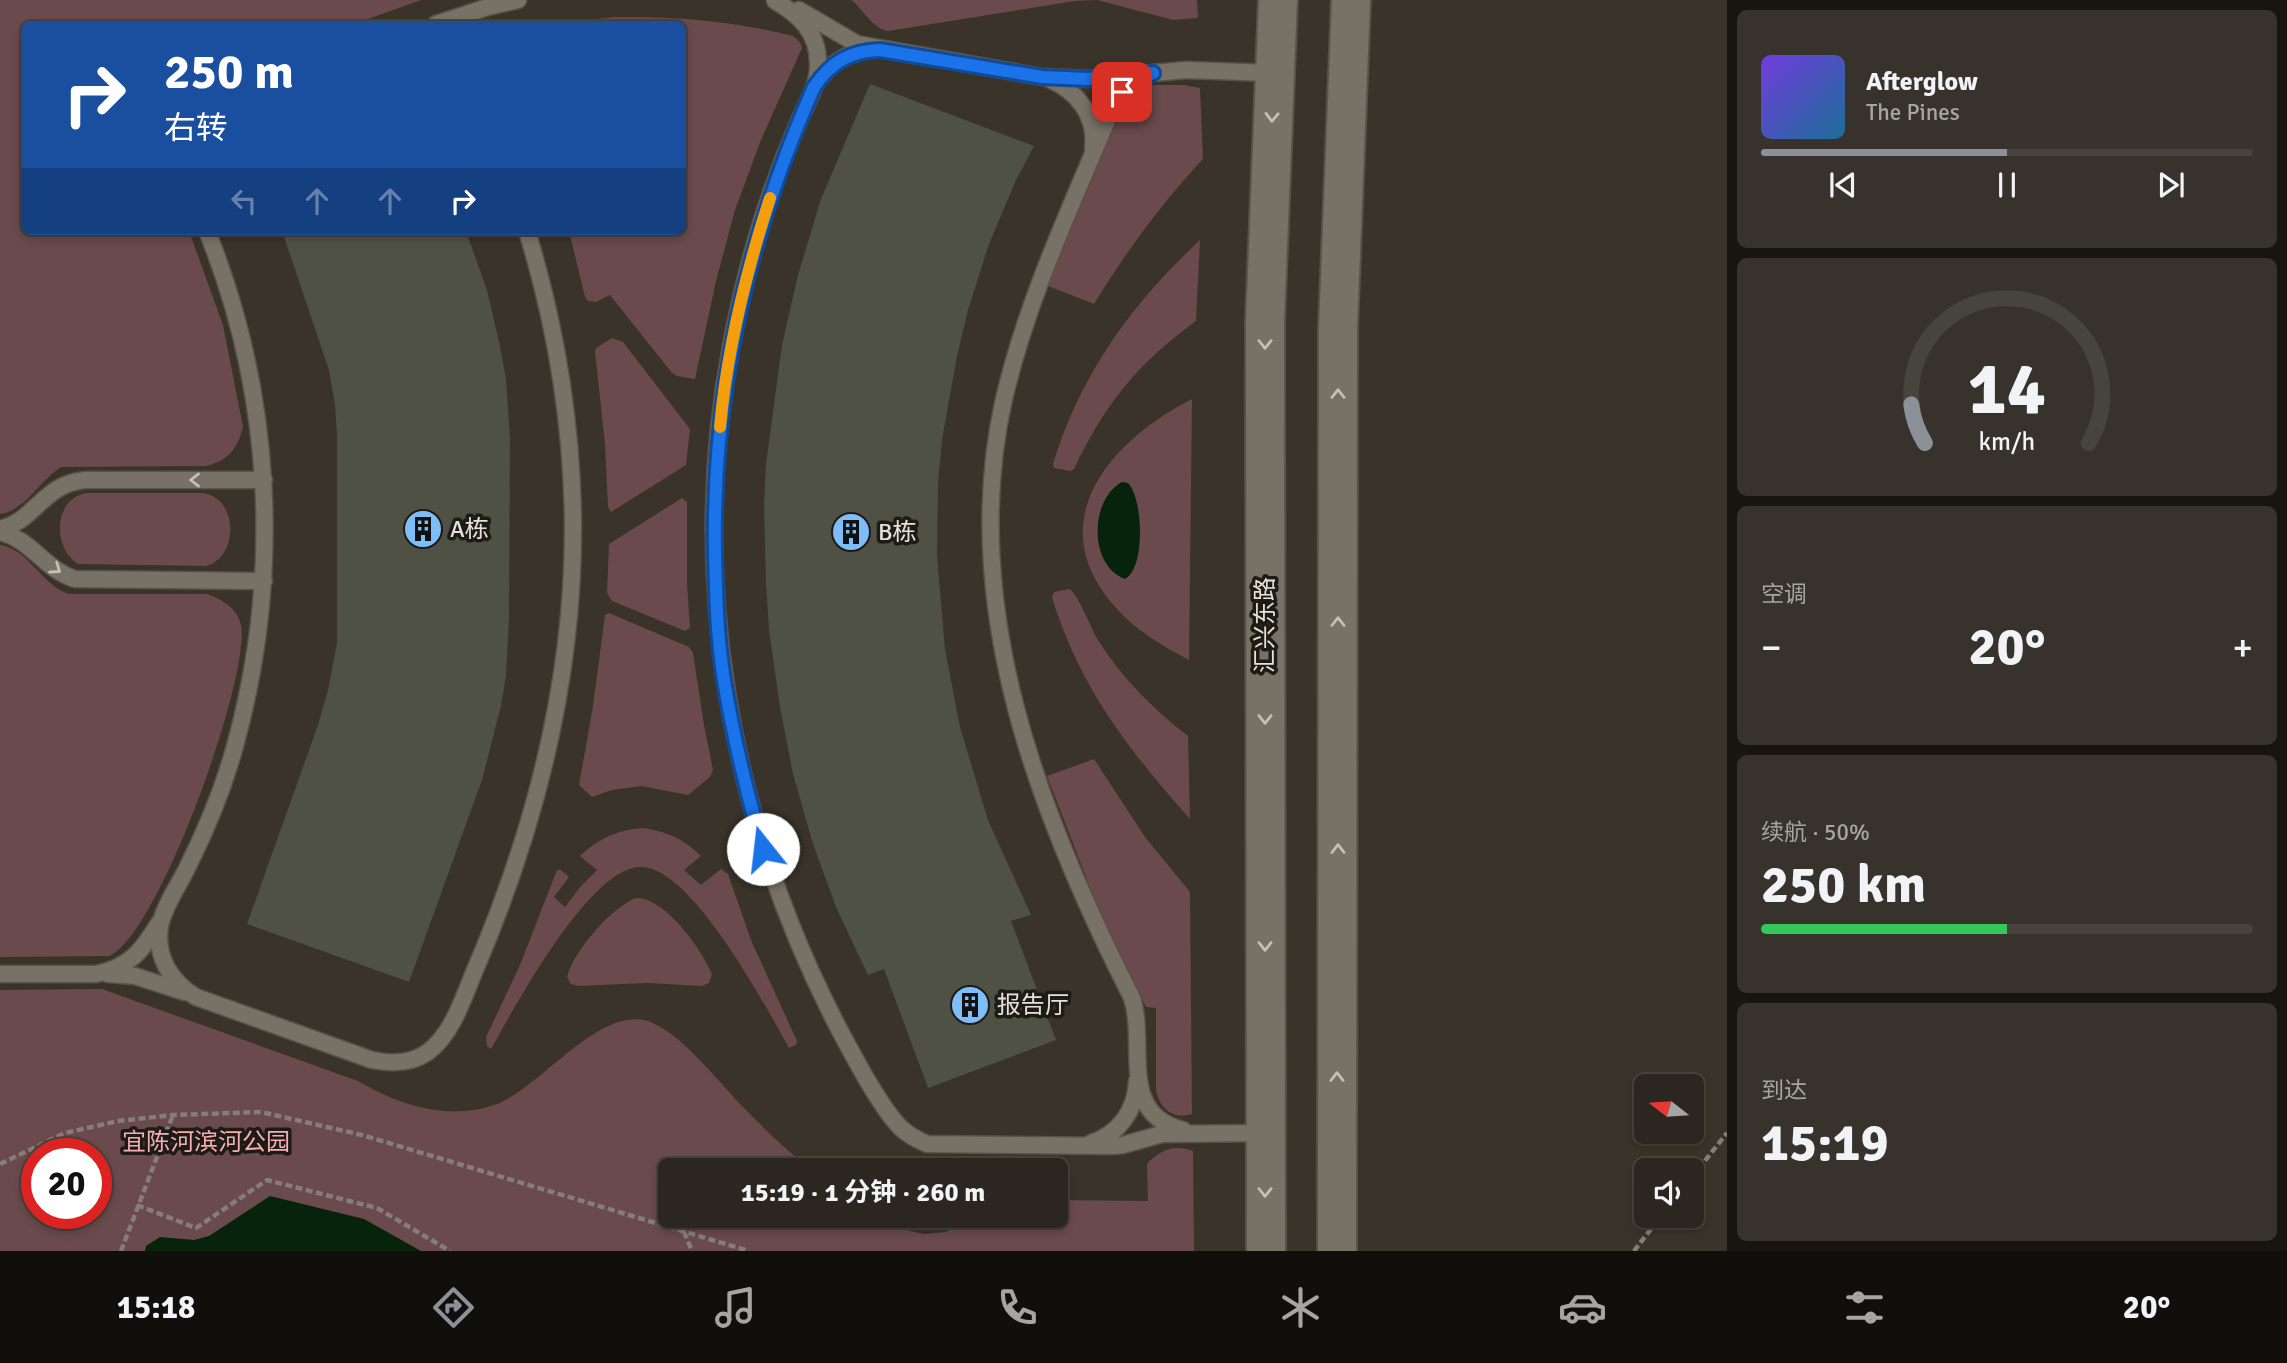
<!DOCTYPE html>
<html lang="zh">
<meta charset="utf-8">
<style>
:root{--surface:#2b261f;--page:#37322c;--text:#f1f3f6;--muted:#a6a5a4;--line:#47433d;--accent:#8c9099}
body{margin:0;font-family:Signika,"Noto Sans SC",sans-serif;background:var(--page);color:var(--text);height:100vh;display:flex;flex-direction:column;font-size:26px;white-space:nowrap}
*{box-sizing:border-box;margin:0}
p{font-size:23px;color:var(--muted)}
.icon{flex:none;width:38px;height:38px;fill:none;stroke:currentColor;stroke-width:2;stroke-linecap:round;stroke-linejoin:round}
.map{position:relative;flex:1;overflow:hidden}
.details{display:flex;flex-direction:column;gap:10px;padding:10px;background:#181511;width:560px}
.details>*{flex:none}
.banner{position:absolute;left:21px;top:21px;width:665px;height:214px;border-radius:10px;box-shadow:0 4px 10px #0003,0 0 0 2px var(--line);background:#1a4fa0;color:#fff;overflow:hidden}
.needle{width:46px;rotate:287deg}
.fabs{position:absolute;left:1634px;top:1074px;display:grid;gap:14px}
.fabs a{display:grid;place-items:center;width:70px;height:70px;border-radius:10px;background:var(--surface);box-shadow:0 4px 10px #0003,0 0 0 2px var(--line);font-size:35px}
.speed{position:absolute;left:21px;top:1138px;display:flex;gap:14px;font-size:35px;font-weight:700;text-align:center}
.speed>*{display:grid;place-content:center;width:91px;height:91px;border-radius:50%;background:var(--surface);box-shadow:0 4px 10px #0003,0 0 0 2px var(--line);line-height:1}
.speed .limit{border:10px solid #d22;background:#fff;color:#111}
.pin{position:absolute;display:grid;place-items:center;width:60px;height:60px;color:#fff;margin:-30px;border-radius:14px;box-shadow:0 4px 10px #0006}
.me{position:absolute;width:77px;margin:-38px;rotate:344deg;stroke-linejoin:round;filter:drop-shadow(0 0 5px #0008)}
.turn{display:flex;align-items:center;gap:24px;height:147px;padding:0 28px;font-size:32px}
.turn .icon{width:91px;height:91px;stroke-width:2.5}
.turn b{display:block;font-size:49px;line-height:60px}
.lanes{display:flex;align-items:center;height:66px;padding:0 28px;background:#0003;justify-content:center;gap:35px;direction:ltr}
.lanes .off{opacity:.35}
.big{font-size:52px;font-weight:700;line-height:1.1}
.details .widget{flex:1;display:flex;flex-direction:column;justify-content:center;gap:10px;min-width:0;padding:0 24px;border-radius:10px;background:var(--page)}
.details .dial{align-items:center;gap:0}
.dial svg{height:182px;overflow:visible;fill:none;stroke:var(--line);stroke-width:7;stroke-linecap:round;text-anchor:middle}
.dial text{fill:var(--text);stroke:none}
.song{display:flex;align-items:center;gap:21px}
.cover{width:84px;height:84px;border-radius:10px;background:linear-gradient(135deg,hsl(260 70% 55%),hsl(200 70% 35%))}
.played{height:7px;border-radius:4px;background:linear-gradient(90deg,var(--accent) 50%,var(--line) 50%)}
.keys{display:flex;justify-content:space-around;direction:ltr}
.heat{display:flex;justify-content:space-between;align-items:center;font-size:38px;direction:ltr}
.charge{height:10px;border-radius:5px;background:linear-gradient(90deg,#34c759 50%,var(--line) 0)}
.trip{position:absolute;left:658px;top:1158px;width:410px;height:70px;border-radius:10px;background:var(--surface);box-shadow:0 4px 10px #0003,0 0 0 2px var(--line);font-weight:700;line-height:70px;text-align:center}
.tabs{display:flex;height:112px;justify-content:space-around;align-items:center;background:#110f0c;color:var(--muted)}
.tabs .icon{width:49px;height:49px}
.tabs .active{color:var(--accent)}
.tabs b{font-size:32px;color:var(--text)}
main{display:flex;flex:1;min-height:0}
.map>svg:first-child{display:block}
.green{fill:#6a4a4c;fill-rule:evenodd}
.water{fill:#07230c}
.building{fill:#4f5145}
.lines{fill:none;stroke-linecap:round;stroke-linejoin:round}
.service-casing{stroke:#585249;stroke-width:19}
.secondary-casing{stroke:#585249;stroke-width:42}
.path{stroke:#847e76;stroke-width:4.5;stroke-dasharray:7 3.5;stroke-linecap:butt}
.service{stroke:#787165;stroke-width:16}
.secondary{stroke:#787165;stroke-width:38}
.oneway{stroke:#c4bfb7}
.route-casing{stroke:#114b97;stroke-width:18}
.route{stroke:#1a73e8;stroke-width:12}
.slow{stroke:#f59e0b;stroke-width:12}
.labels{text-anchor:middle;stroke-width:7;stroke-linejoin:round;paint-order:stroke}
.poi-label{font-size:24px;fill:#e5e1da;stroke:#1e1b17;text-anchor:start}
.street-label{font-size:24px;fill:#e5e1da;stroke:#1e1b17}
.park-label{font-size:24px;fill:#f5aeb3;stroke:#1e1b17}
</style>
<main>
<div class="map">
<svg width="1727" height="1251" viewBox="0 0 1727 1251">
<rect width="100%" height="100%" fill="#393329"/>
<!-- green -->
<path class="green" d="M0,0H421L354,24H24V231H189L223,325L243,427C238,448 228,461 206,466L61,467C40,480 25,511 0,514Z
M851,0H1197L1198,18L1173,20L1097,0L1075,1L888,31C873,29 863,9 851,0Z
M615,17C676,16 734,21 793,36C798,40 801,42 802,48L761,140L735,210L716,281L695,379L677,376L672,373L610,295L596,302L588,301L585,297L569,231H682V24H549Z
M1153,85H1184L1200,88L1203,159C1161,204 1126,252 1094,304L1048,286L1065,238L1122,109L1133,93Z
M1200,240L1196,321C1137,364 1105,404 1074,469L1071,471L1054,468L1053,464C1080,375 1132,303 1200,240Z
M612,338L623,342L690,429L686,465L611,512L608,507L605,444L595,352L596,348Z
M1192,399L1189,660C1163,646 1138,632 1118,610C1038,524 1108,442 1192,399Z
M87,493H202C238,496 240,557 206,566L78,564C52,548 53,498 87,493Z
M682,498L687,502V584L690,628L685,631L612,601L607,593L609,544Z
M0,545C29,549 41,585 69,594H207C221,599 238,608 241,625C251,677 157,938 109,956L0,957Z
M1069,589C1078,593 1091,629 1098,640C1122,678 1153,709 1188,736L1190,819C1129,750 1079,687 1052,597L1054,592Z
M609,613L689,647L693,653L704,725L713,770L710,777L688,795L641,786L612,790L592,797L579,785L593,706L605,615Z
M1094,759L1145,837L1190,892L1192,1114C1172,1120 1159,1108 1156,1089V1008L1146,1007L1096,903L1047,776Z
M643,828C668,832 684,839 701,856L684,870L701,885L721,869L728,874L751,940L797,1041L796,1045L789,1048C766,1007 691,865 640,867C589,868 515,1007 491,1049L487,1046L486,1037L520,965L557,870H561L569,877L554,897L565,907L581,886L597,870L580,856C599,838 618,830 643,828Z
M636,898C665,897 702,950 712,974L709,983L702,986L647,983L578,986L571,984L567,977C573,951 612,907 636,898Z
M102,989L358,1081C399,1105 447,1121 494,1105C540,1090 602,1000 653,1023C685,1038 718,1081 742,1106C764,1129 788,1151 812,1171H670V1216H875L902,1229L924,1234L946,1232L973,1216H1055V1200L1148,1201L1147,1164C1160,1150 1174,1144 1193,1151L1194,1251H0V990ZM37,1153H96V1213H37Z"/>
<!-- water -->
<path class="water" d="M1122,482L1128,483C1143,498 1146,568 1125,579C1088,565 1090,499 1122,482Z
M270,1196L364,1219L421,1251H145L146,1246L160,1237L194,1240L209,1236Z"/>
<!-- building -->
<path class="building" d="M870,84L1034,146L1016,180L989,244L968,310L957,356L942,440L938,483L937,555L945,649L960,727L988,820L1031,915L1011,921L1056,1040L928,1088L884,969L868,975L836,907L813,844L793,774L780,707L769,630L766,583L764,504L766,464L782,345L798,275L821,199Z
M282,231H466L487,290L500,346L506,379L510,439L509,618L506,676L501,706L482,780L409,982L247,924L318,725L328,690L337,643V435L335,405L329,370Z"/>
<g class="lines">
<defs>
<path id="service" d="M775,1C800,15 818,33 818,63C819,84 807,103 799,121C789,144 780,167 772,190C754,241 741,293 731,346C687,578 730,820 839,1029C853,1055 881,1109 901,1128C908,1135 918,1140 927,1144L1112,1146L1123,1145L1162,1134L1265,1133
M799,10L857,44L1042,77L1088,79L1186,70L1273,73
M436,24L488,7L518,0
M1153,73C1134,81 1123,90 1113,106C1073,203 1028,296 1004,399C957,605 1040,817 1132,998C1147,1044 1117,1114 1183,1130
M1051,80C1078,92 1097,117 1093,148
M815,85C829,65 847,51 871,50
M207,231C273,395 282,575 235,746C224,786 208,826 189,864C180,884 164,905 160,926C155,957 171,982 196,997L372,1060C392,1064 411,1064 428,1052C453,1033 463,998 475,970C535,830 574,677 573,523C572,423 556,326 527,231
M0,529C28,523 39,497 63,486C70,482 78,481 85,480H264
M0,532C31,539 45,570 75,579L264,581
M0,974H96C130,967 142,951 159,923
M108,974L135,976L184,992
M1091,1143C1119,1134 1136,1110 1137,1081"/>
<path id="secondary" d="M1266,1251L1265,321L1278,0
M1337,1251L1338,328L1351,0"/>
</defs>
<!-- service casing -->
<use href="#service" class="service-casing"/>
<!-- secondary casing -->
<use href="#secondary" class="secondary-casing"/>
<!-- path -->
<path class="path" d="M0,1164L65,1133L118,1121L173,1115L261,1112L362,1135L749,1251
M1692,1177L1727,1133
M137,1205L196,1228L267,1180L377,1208L450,1251
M684,1232L692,1251
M121,1251L173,1115
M1634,1251L1661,1216"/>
<!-- service -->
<use href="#service" class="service"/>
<!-- secondary -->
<use href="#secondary" class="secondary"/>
</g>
<!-- one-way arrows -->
<defs><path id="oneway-chevron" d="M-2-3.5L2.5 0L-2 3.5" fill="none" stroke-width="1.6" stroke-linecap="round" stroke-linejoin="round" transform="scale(1.75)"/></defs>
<g class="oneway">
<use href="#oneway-chevron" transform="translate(1272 117) rotate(92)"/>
<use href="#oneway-chevron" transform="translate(1265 344) rotate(90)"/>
<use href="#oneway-chevron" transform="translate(1338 394) rotate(-90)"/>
<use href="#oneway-chevron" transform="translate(195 480) rotate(180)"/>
<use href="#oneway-chevron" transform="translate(56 569) rotate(35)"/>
<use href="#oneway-chevron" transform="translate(1338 622) rotate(-90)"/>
<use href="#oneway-chevron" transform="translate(1265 719) rotate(90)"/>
<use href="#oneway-chevron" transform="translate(1338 849) rotate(-90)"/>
<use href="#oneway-chevron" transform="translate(1265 946) rotate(90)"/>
<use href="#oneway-chevron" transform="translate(1337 1077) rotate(-90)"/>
<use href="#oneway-chevron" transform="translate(1265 1192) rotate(90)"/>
</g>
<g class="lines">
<defs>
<path id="route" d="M763,849C747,793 733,737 724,680C717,638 716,595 715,553C712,391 748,235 814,87C831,62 850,51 880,50L1042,77L1088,79L1153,73L1133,82L1122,92"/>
</defs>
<!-- route casing -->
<use href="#route" class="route-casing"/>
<!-- route -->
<use href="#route" class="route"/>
<!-- slow -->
<path class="slow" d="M720,427C727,349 746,272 770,198"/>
</g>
<!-- icons -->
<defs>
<symbol id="building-disc" viewBox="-11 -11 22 22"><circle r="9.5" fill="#7dbef9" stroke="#1e1b17"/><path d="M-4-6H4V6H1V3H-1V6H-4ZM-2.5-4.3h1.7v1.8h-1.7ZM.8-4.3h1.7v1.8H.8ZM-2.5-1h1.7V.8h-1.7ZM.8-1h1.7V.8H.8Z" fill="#111"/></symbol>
</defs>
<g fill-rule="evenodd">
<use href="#building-disc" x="401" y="507" width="44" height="44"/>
<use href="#building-disc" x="829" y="510" width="44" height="44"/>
<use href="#building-disc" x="948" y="983" width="44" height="44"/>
</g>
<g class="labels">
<!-- poi labels -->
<g class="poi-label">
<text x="450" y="537">A栋</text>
<text x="878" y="540">B栋</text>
<text x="997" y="1013">报告厅</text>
</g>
<!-- street labels -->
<g class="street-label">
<text transform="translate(1265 625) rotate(-90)" y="8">汇兴东路</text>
</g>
<!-- park labels -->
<g class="park-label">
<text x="206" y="1150">宜陈河滨河公园</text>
</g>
</g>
</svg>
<div class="fabs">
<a><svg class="needle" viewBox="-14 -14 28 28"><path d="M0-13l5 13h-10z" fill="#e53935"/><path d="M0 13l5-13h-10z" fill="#a6a5a4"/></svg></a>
<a><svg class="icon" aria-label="sound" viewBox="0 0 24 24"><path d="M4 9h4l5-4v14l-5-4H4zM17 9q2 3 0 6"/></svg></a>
</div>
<div class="speed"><div class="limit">20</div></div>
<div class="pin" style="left:1122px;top:92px;background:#d93025"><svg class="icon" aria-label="arrive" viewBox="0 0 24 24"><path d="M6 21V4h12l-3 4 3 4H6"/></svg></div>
<svg class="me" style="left:763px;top:849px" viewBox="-20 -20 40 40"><circle r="19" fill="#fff"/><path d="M0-13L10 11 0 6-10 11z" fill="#1a73e8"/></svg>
<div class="trip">15:19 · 1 分钟 · 260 m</div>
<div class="banner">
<div class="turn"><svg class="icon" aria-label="right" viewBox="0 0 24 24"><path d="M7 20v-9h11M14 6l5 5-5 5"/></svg><div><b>250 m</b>右转</div></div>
<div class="lanes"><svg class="icon off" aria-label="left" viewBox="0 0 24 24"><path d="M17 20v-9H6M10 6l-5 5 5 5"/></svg><svg class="icon off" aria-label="ahead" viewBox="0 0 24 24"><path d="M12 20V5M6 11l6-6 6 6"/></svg><svg class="icon off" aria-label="ahead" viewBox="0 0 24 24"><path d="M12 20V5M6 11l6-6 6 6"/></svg><svg class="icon" aria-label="right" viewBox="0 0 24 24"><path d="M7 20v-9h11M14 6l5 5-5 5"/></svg></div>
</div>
</div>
<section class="details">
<div class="widget">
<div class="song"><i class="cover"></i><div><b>Afterglow</b><p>The Pines</p></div></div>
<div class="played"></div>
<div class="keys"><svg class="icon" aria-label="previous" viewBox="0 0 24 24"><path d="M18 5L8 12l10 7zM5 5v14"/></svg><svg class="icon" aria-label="pause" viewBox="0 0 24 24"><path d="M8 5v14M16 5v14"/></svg><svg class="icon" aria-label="next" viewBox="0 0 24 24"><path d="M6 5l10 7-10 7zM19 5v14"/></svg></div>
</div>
<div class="widget dial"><svg viewBox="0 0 100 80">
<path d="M14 69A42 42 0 1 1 86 69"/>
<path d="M14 69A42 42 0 0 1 8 52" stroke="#8c9099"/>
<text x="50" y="56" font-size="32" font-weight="700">14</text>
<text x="50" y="72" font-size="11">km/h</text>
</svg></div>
<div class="widget"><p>空调</p>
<div class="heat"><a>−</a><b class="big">20°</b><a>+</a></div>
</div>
<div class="widget"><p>续航 · 50%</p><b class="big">250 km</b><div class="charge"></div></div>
<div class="widget"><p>到达</p><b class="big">15:19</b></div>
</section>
</main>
<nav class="tabs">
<b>15:18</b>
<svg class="icon active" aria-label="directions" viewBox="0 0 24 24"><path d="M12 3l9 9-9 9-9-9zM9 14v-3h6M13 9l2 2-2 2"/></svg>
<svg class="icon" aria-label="music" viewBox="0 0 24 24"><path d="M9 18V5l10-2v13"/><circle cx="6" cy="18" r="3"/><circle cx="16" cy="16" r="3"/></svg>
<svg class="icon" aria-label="phone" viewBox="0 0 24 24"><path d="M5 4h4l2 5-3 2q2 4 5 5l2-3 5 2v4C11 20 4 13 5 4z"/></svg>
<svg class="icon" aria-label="climate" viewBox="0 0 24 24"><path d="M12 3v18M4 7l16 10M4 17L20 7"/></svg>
<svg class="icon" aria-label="car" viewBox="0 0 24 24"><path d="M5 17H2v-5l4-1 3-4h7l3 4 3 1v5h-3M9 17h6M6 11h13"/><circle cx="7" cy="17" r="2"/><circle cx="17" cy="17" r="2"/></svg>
<svg class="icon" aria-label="filters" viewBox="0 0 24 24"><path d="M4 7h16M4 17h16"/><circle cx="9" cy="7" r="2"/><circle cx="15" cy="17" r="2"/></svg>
<b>20°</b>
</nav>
